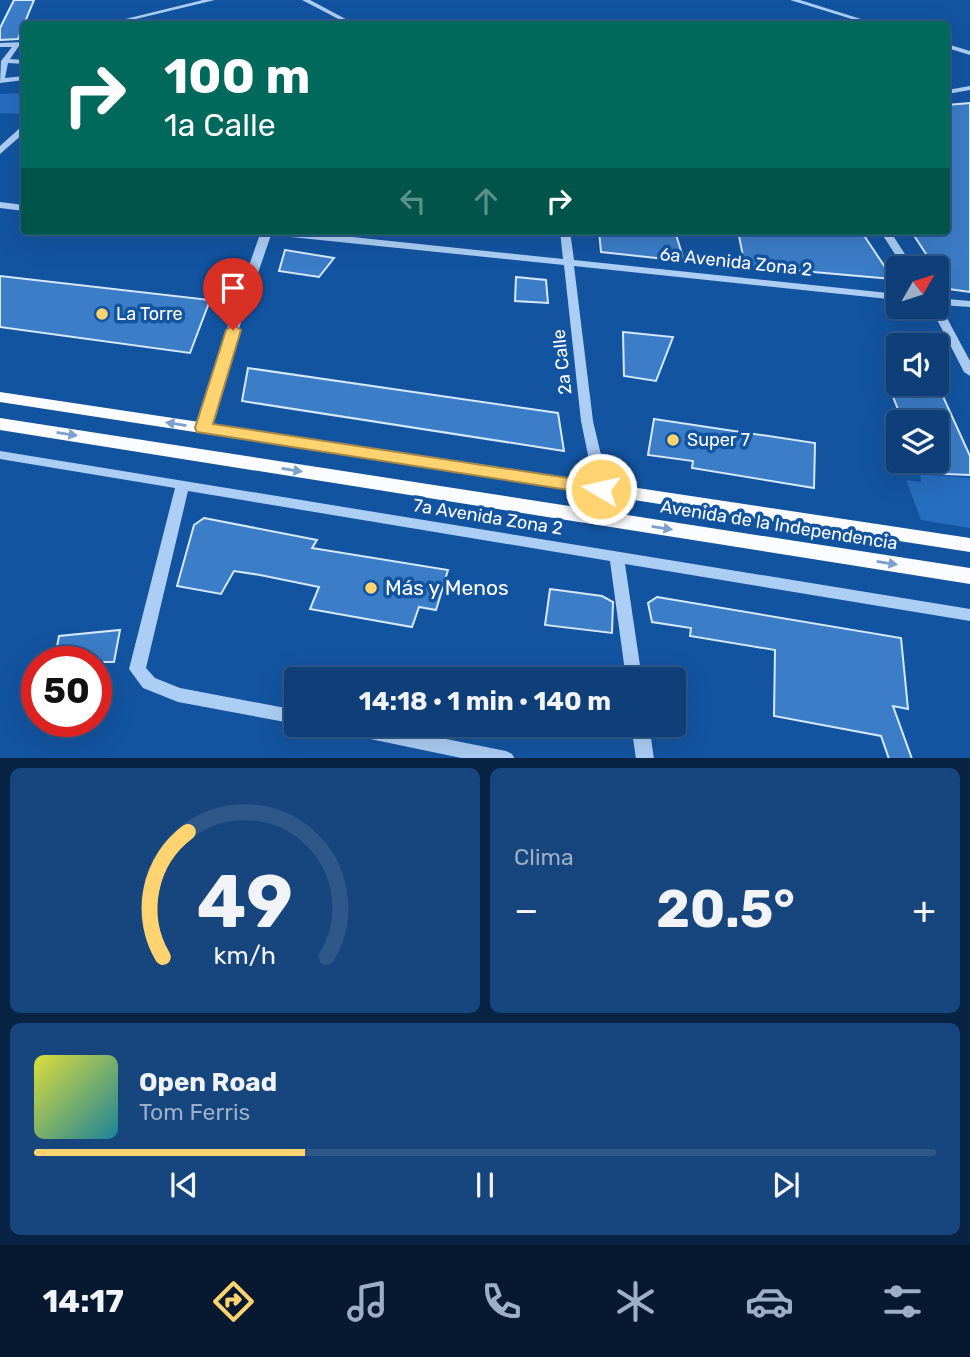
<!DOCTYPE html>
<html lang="es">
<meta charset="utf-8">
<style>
:root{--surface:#0e3f79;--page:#17467e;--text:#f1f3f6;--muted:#9bafc6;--line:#2e588a;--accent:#ffd370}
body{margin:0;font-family:Rubik,sans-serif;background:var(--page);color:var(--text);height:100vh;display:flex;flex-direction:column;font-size:26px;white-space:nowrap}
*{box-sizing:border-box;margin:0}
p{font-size:23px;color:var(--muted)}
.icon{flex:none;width:38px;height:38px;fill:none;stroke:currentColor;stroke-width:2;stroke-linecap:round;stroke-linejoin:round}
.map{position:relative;height:758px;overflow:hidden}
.details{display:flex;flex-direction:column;gap:10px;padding:10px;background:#082343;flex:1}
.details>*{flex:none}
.top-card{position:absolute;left:21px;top:21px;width:929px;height:214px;border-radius:7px;box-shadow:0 7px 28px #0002,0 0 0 2px var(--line);background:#00695c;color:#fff;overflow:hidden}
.needle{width:46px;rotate:51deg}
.tools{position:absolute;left:886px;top:256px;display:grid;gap:14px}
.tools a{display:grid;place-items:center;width:63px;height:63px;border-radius:7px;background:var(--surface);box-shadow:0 7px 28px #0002,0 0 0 2px var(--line);font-size:35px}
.speed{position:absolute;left:21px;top:646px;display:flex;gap:14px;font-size:35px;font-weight:700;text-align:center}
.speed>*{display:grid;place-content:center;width:91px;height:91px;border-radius:50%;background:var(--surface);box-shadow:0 7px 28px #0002,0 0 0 2px var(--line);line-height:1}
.speed .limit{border:10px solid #d22;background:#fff;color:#111}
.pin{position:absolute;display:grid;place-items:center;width:60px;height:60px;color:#fff;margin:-72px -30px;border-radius:50% 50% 50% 0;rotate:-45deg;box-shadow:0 0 7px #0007}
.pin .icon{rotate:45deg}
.me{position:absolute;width:77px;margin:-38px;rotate:279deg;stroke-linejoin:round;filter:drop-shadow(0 0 5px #0008)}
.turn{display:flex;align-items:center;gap:24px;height:147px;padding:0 28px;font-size:32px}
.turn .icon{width:91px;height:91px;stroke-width:2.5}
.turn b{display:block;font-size:49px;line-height:60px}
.lanes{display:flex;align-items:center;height:66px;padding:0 28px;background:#0003;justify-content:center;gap:35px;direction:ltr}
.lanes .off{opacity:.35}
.big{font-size:52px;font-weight:700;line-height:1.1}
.details .card{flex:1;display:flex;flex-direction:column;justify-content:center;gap:10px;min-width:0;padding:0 24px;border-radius:10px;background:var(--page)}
.details .dial{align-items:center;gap:0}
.dial svg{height:182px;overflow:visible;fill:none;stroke:var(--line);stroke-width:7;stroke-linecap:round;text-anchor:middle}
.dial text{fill:var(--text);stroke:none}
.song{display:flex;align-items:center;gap:21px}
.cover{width:84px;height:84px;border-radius:10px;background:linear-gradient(135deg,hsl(60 70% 55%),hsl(190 70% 35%))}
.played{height:7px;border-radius:4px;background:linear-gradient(90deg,var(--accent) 30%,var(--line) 30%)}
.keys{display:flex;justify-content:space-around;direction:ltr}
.heat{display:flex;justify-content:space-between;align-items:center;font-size:38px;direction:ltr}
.details .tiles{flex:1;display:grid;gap:10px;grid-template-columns:1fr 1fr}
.card:last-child{grid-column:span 2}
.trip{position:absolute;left:284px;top:667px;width:402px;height:70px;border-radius:7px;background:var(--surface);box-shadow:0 7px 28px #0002,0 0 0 2px var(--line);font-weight:700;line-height:70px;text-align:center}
.menu{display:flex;height:112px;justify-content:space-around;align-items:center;background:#061930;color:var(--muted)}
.menu .icon{width:49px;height:49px}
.menu .active{color:var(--accent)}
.menu b{font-size:32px;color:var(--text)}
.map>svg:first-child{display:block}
.green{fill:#266ebf}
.building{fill:#3c7dc8;stroke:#d5e8fe;stroke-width:2}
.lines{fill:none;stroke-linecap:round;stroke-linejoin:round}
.minor{fill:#accef5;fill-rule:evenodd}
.major{fill:#fafcff;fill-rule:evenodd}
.oneway{fill:#7ba0cb}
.route{fill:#ffd370;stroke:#a68949;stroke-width:2}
.poi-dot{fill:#ffd370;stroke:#1354a1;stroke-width:2.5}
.labels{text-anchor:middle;stroke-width:7;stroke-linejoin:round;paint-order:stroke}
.street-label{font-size:18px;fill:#fff;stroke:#1354a1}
.poi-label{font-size:18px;fill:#fff;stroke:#1354a1;text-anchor:start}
.near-poi-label{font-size:21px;fill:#fff;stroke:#1354a1;text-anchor:start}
</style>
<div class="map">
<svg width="970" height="759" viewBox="0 0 970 759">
<rect width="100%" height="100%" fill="#1354a1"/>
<!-- green -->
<path class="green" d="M24,93V114L0,113V94Z
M920,474L970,478V528L921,520L906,480L921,482Z"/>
<!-- building -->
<path class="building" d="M14,0H34L18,39L0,40V28Z
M970,103V292L949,289L911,231H947V105Z
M599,231H675L684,261L601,252Z
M738,231H861L893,279L745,266Z
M285,250L334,258L319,277L279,271Z
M0,276L210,300L190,353L0,327Z
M516,277L546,280L548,303L515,301Z
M623,332L673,337L656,381L624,376Z
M248,368L558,413L564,451L242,401Z
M886,379L898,380V383L936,381L970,456V475L923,473L918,460H936V422H903Z
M654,419L815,443L814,488L692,468L693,461L648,455Z
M204,518L317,540L312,548L448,570L436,610L419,607L412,627L310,609L319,587L260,575L234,571L221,594L177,586L194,525Z
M550,589L602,596L613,602L612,633L545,625Z
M657,597L901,638L908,709L893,706L912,759H889L881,736L774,716L775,650L690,636L691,628L652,622L648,603Z
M120,630L114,662H54L59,636Z"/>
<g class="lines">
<!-- minor -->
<path class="minor" d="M203,0H215L115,24H105Z
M302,0H310L355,24H348Z
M790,0H800L877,24H868Z
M684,19L689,24L633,23L636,21Z
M24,42V46H19L10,59L24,60V64L8,63L5,78L24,76V80L0,83L1,61L12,47H0V43Z
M947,44L970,51V55L947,48Z
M970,86V90L947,94V90Z
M21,127H24V133L0,154V146Z
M0,202L24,205V211L0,208Z
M261,231H295L563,259L560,231H570L574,260L898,294V300L574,266L593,421L609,489L607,492H597L595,489L581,421L564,265L271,235L232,349L209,428L203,432L198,431L197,428L220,349Z
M880,231H890L914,268H904Z
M936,298L970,301V307L940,305L970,361V376L964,372L930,306H936Z
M0,451L970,609V621L625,564L642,679H626L610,561L188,491L146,668L155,678L180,688L296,710V724L178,702L143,688L129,669L175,488L0,459Z
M324,724H371L506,751L512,754L515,759H466L332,731L326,729Z
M631,724H649L654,759H636Z"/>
<!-- major -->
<path class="major" d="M0,392L970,538V552L0,402Z
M0,418L970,568V584L0,430Z"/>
</g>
<!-- one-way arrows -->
<defs><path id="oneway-solid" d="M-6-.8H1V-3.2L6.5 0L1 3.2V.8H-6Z" transform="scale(1.75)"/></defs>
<g class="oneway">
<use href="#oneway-solid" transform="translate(176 424) rotate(-171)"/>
<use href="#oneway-solid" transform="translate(67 434) rotate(9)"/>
<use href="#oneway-solid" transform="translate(292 470) rotate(9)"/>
<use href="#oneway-solid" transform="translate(662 528) rotate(9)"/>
<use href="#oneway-solid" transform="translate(887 563) rotate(9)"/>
</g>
<!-- route -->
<path class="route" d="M233,325L241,330L213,424L601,483L611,489L601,495L197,432L195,428L226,330Z"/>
<!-- markers -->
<g class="poi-dot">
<circle cx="102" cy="314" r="7"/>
<circle cx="673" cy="440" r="7"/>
<circle cx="371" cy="588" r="7"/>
</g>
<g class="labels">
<!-- street labels -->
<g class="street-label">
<text transform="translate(736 262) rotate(6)" y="6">6a Avenida Zona 2</text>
<text transform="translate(562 362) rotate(-96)" y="6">2a Calle</text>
<text transform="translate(488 517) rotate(9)" y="6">7a Avenida Zona 2</text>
<text transform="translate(779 525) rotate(9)" y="6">Avenida de la Independencia</text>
</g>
<!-- poi labels -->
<g class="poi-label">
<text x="116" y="320">La Torre</text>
<text x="687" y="446">Super 7</text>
</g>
<!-- near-poi labels -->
<g class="near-poi-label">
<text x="385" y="595">Más y Menos</text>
</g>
</g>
</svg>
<div class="tools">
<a><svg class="needle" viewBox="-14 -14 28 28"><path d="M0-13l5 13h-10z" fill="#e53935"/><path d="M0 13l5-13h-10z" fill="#9bafc6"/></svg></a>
<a><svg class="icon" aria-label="sound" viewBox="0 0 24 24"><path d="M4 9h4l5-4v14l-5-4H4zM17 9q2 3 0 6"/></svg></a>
<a><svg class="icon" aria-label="layers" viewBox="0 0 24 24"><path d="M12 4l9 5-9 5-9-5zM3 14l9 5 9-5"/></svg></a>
</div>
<div class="speed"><div class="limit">50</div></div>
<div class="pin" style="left:233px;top:330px;background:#d93025"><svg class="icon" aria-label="arrive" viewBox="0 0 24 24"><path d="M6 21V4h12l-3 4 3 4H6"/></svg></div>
<svg class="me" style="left:601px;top:489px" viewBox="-20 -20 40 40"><circle r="17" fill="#ffd370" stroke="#fff" stroke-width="3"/><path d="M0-11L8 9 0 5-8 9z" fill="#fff"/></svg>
<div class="trip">14:18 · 1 min · 140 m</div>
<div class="top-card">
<div class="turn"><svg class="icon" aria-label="right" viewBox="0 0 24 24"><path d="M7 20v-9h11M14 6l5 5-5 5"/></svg><div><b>100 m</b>1a Calle</div></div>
<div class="lanes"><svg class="icon off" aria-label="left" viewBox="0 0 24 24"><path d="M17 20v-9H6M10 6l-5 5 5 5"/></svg><svg class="icon off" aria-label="ahead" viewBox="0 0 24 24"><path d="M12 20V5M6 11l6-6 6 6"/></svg><svg class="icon" aria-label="right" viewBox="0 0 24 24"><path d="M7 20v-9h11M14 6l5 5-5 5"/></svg></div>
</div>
</div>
<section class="details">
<div class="tiles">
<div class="card dial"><svg viewBox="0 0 100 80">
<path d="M14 69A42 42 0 1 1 86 69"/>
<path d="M14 69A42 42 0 0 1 25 14" stroke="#ffd370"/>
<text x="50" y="56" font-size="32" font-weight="700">49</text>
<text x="50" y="72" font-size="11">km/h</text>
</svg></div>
<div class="card"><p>Clima</p>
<div class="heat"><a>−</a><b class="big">20.5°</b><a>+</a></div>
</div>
<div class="card">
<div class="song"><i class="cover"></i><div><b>Open Road</b><p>Tom Ferris</p></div></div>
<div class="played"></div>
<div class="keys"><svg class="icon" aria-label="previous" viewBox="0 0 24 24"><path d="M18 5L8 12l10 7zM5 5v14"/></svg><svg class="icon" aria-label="pause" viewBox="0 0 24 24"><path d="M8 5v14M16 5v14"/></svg><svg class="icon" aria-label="next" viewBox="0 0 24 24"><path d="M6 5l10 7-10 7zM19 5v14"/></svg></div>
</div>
</div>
</section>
<nav class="menu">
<b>14:17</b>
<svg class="icon active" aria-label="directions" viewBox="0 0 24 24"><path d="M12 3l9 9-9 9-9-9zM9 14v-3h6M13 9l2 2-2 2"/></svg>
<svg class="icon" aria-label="music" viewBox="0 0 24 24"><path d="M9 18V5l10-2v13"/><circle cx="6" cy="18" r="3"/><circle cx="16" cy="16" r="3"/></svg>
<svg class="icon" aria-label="phone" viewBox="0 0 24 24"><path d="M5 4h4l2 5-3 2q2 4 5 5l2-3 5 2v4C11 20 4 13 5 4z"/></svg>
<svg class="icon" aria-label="climate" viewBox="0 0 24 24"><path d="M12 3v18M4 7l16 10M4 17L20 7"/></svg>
<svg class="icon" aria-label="car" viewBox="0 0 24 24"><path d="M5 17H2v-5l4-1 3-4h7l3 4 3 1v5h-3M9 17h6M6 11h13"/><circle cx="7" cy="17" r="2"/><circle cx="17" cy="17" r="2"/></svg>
<svg class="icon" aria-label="filters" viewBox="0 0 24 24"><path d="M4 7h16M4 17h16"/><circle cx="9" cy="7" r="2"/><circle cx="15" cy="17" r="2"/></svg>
</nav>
